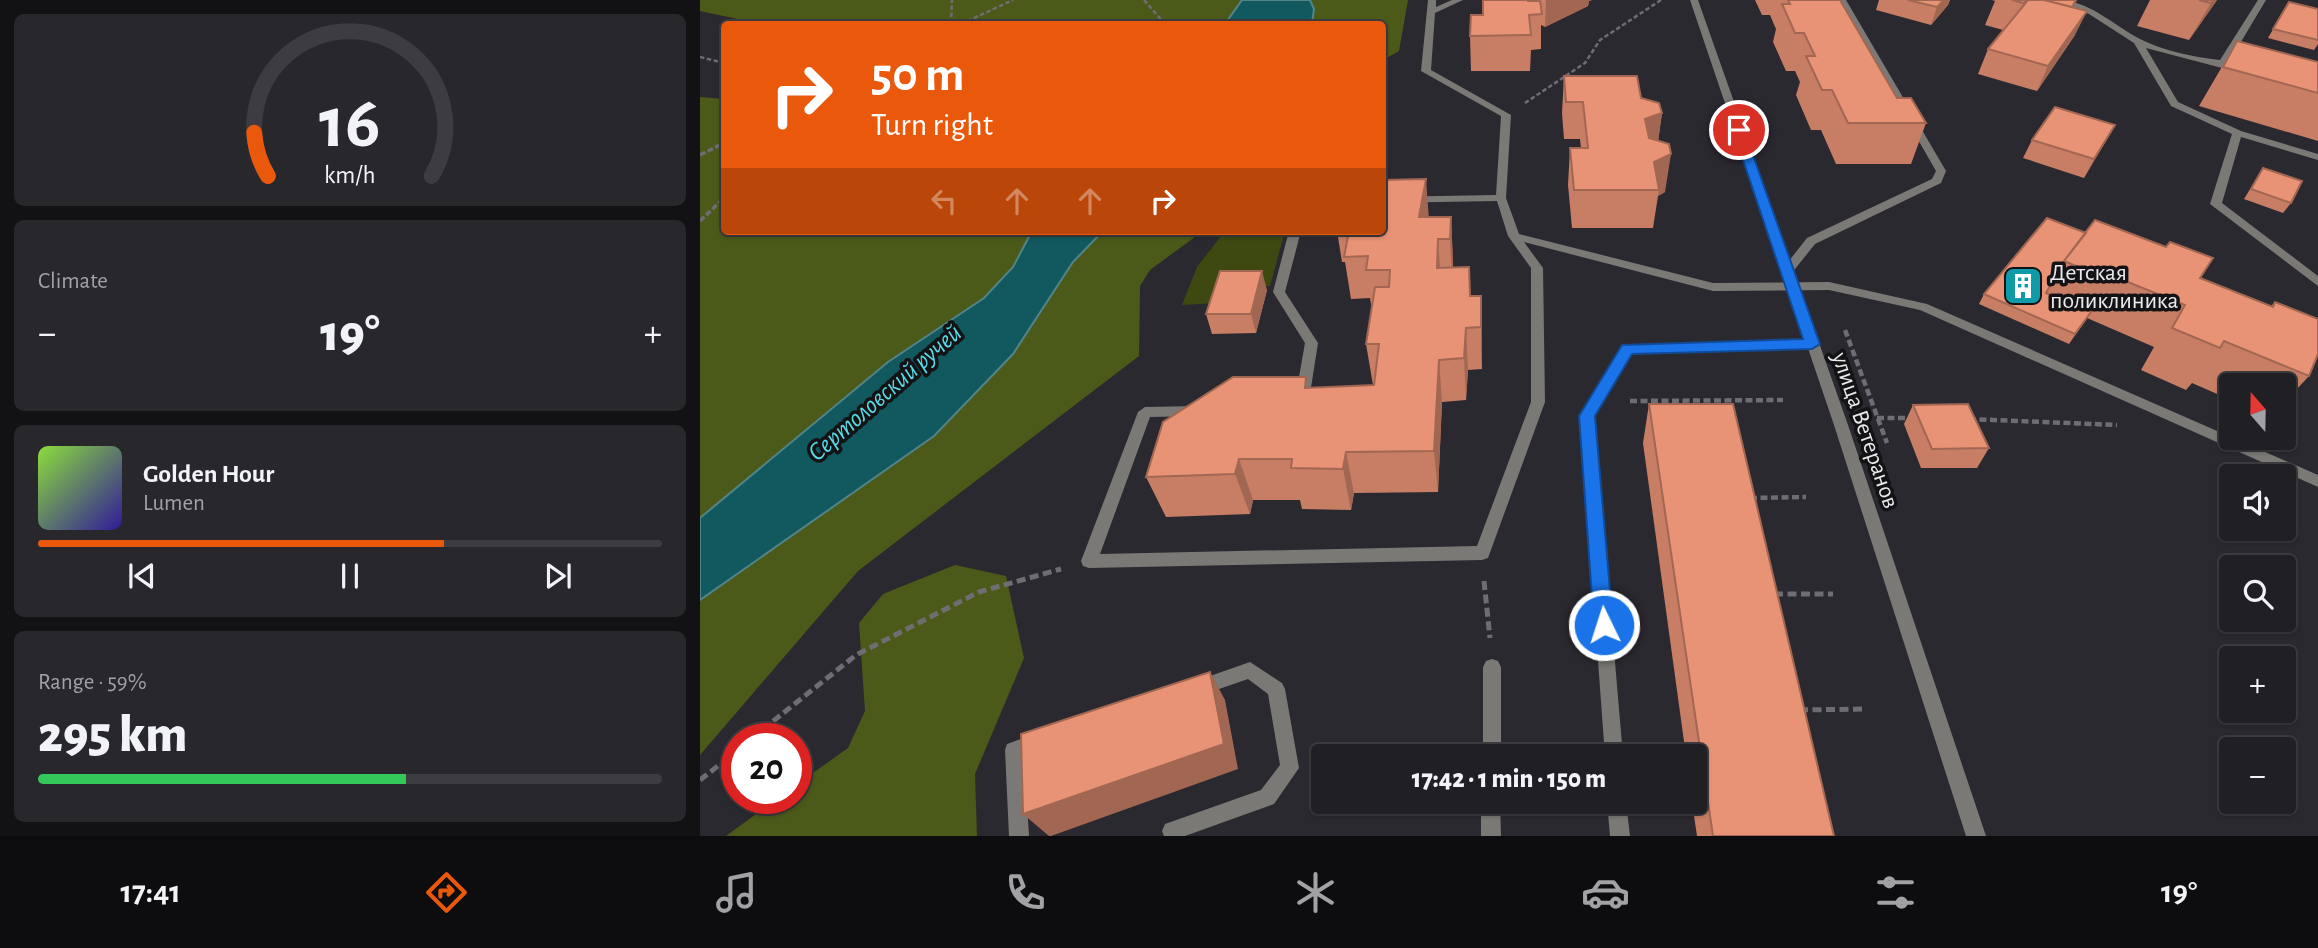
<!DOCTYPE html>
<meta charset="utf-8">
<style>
:root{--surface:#201f24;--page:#28272c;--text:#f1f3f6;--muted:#a2a2a6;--line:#3d3d41;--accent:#ea580c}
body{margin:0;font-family:"Alegreya Sans",sans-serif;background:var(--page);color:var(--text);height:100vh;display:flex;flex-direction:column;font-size:26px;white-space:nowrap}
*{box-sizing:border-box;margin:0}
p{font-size:23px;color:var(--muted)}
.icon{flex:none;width:38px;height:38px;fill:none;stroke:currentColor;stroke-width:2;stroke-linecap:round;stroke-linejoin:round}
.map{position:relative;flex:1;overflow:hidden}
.side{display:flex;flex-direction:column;gap:14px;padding:14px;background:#121114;width:700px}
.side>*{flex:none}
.banner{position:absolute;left:21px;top:21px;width:665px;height:214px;border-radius:7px;box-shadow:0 2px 5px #0004,0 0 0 2px var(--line);background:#ea580c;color:#fff;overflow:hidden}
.needle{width:46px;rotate:340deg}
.controls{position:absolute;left:1519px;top:373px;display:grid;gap:14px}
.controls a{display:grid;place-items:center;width:77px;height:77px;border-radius:7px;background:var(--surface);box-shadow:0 2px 5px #0004,0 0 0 2px var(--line);font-size:35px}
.speed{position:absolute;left:21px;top:723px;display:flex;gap:14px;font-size:35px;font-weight:700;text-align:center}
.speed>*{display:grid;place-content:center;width:91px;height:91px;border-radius:50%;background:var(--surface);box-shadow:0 2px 5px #0004,0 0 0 2px var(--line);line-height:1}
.speed .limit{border:10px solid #d22;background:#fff;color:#111}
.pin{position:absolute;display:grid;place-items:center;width:60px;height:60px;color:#fff;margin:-30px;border:4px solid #fff;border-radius:50%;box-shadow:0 2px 7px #0007}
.me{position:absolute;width:77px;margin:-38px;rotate:356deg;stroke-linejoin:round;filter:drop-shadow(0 0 5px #0008)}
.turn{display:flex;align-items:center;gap:24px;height:147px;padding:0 35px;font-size:32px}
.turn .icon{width:91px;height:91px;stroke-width:2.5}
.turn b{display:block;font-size:49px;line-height:60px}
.lanes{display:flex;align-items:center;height:66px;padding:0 35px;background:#0003;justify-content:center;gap:35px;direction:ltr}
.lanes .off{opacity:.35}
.big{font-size:52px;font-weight:800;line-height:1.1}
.side .card{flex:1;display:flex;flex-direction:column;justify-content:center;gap:10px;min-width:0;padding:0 24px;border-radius:10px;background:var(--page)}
.side .dial{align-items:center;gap:0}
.dial svg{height:182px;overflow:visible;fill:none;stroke:var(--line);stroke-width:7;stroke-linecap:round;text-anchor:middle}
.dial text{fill:var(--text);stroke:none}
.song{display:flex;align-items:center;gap:21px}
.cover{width:84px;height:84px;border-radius:10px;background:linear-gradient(135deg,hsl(90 70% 55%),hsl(250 70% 35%))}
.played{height:7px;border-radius:4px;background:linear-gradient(90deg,var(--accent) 65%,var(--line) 65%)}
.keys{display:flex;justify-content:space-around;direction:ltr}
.heat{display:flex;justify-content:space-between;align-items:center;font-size:38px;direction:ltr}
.charge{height:10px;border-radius:5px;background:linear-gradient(90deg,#34c759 59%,var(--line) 0)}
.trip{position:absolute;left:611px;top:744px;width:396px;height:70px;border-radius:7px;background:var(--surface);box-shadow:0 2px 5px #0004,0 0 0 2px var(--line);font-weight:800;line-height:70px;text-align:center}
.menu{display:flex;height:112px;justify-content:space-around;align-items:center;background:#0d0c0e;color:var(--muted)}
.menu .icon{width:49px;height:49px}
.menu .current{color:var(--accent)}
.menu b{font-size:32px;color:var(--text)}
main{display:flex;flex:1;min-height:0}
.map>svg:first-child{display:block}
.green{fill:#3d4910}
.forest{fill:#4b5919}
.water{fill:#11595f;stroke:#52848a;stroke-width:2}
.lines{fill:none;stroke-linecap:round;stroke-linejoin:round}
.path-far3{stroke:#6f6d73;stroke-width:2.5;stroke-dasharray:4.5 2.5;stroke-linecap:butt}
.path-far2{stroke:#6f6d73;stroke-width:3.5;stroke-dasharray:6 2.5;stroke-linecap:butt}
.path-far1{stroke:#6f6d73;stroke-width:4.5;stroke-dasharray:7 3.5;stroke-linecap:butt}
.path{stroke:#6f6d73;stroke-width:5;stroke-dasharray:9 4.5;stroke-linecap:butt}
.service{fill:#7b7976;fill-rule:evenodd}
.minor{fill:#7b7976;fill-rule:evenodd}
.wall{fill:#c87e65}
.shaded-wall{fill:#a26752}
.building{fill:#e89375;stroke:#a26752;stroke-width:2}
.route{fill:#1a73e8;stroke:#114b97;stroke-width:2}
.labels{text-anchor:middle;stroke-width:7;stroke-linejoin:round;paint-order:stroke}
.poi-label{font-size:24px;fill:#eae9ed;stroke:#131215;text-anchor:start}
.street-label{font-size:24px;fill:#eae9ed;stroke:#131215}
.water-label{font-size:26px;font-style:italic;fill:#59dbe6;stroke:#131215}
</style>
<main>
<section class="side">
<div class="card dial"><svg viewBox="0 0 100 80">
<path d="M14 69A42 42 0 1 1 86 69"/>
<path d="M14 69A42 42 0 0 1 8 50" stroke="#ea580c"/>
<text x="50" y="56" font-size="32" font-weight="700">16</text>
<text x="50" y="72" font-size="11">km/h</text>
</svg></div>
<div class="card"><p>Climate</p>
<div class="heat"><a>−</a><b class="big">19°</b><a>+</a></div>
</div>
<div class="card">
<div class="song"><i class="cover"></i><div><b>Golden Hour</b><p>Lumen</p></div></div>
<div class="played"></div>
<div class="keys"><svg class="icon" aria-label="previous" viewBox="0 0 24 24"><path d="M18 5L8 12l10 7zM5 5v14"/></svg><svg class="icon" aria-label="pause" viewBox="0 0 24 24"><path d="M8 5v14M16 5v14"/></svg><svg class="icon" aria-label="next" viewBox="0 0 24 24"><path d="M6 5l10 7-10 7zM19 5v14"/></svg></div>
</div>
<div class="card"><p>Range · 59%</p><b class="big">295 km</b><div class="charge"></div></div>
</section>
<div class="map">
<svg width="1618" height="836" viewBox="0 0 1618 836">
<rect width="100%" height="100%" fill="#2b2930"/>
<!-- green -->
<path class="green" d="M525,231H585L570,286L522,287L516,303L482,305L497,267Z"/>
<!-- forest -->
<path class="forest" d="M0,0H542L525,24H61L0,11Z
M610,0H708L699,51L683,60L682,24H612L614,9Z
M0,97L24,99V231H332L313,267L284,298L188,362L0,518Z
M403,231H503L450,270L440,286L439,356L158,571L0,755V600L234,436L313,354L373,262Z
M255,565L306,576L324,658L275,774L277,836H26L78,798H96V785L148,748L165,711L159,623L183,594Z"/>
<!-- water -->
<path class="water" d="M542,0H610L614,9L612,24H525Z
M332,231H403L373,262L313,354L234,436L0,600V518L188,362L284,298L313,267Z"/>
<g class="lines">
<!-- path-far3 -->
<path class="path-far3" d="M444,0L465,24
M251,24L252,0
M261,24L313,0
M0,57L24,63
M825,103L885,63L900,40L961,0
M17,147L24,143"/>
<!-- path-far2 -->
<path class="path-far2" d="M0,155L20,145
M0,221L24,198"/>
<!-- path-far1 -->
<path class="path-far1" d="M1145,330L1187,443
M930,401L1083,400
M1177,418H1211
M1269,419L1417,425
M1050,498L1106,497"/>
<!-- path -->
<path class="path" d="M784,581L790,638
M1074,594H1133
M1099,710L1165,709
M52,738L156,655L279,592L361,569
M0,780L37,751"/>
<!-- service -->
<path class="service" d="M728,0H736V7L752,0H763L735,13L731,70L811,115L806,198L819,234L1013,283L1129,282L1227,304L1618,475V487L1220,310L1129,290L1013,291L824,242L843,268L845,402L788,558L782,560L389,568L383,566L381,561L438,412L445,407L499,406L506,411L499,416L450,417L400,554L777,546L831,402V268L808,236L797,201L682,203V197L796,195L801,116L721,71Z
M1138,0H1146L1246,171L1241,183L1115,244L1091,274L1087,275L1081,271L1107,238L1232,179L1236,171Z
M1356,0C1390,0 1411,24 1440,39C1464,51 1494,57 1520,60L1558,0H1566L1529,62L1543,63V67L1522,68L1446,48L1478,102L1541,131L1618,154V160L1541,137L1522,203L1618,276V286L1510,204L1532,134L1471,106L1434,43L1389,14Z
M589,231H601L585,292L618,343L610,394L603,399L596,394L605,343L573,292Z
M1112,340L1118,344L1112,348L932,353L894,416L923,756H905L880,416L923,346Z
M550,662L582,683L585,689L599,768L574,804L485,836H464L462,831L465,824L561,790L580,765L568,694L548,679L499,696L493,694L490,688L493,682Z
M337,733L344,736L346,742L344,748L324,756L329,836H309L305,750L307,744Z
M907,802H926L930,836H910Z"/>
<!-- minor -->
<path class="minor" d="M990,0H998L1148,425L1286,836H1266L1134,425Z
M792,659L798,661L801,667V756H783V667L786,661Z
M781,802H800L801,836H781Z"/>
</g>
<!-- wall -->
<path class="wall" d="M783,0H892L889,1L888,6L845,27L841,25V49L831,50L830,71H771L770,36L783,15Z
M1055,0H1140L1197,98L1226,123L1211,164H1136L1121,130H1111L1096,95L1100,82L1095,71H1086L1073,42L1076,29L1070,15H1062Z
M1179,0H1250L1248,5L1231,25L1176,10Z
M1292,0H1376L1373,7L1375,35L1337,91L1278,74L1288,49L1303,30L1285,25L1295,1Z
M1450,0H1517L1489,40L1437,26Z
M1589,2L1618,9V44L1614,50L1568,38Z
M1537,41L1618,62V141L1499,106Z
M864,76L941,98L962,113L958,141L965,192L958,196L953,228H872L868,185L870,148H881L880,139H864L862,113Z
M1415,125L1384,178L1323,158L1332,140Z
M1563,168L1591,203L1583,213L1544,199Z
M729,217H751L753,267L770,296H781L782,369L768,370L766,400L742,402L738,492L654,493L651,510L602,509L600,500H553L550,514L466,517L446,477L608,388L673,385L666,344L672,310L670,298L651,299L645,262H642L637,231H682Z
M1347,218L1571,306L1575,302L1609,376L1584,403V385H1531V400L1492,383L1486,390L1441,370L1454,347L1387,318L1369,344L1279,304L1284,294Z
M567,290L556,333L512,334L506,314Z
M949,404L1134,836H997L992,802H994V756H986L943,443Z
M1213,405L1289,448L1277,468H1221L1204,424Z"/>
<!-- shaded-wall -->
<path class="shaded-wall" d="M846,0H892L889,1L888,6L845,27Z
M1244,0H1250L1248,5L1231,25L1237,7Z
M1513,0H1517L1489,40L1511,3Z
M1387,11L1375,35L1337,91L1348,66Z
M962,113L957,150L941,156L945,119Z
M1415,125L1404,144L1384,178L1394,159Z
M971,154L965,192L958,196L959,190L954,162Z
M726,179L729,220L719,217Z
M751,217L753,258L752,281L750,239Z
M738,239L741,281L737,268Z
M562,271L567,290L556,333L551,314Z
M781,296L782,338V369L781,327Z
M766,328L768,370L766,400L764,358Z
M739,360L742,402L738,492L734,451Z
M646,452L654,493L651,510L643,469Z
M539,459L553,500L550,514L535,474Z
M510,672L525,700L538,769L351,836H349L323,814Z"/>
<!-- building -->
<path class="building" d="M783,0H828V1H840L842,14L829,15L831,35L770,36L771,15H783Z
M1088,0H1140L1197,98H1211L1226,123H1148L1132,90H1122L1106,56H1115L1104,33H1095L1082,4H1090Z
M1208,0H1244L1237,7Z
M1312,0H1326L1324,3Z
M1328,0H1344L1387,11L1348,66L1288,49Z
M1344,0H1376L1372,7Z
M1499,0H1513L1511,3Z
M1589,2L1618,9V40L1573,29Z
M1537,41L1618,62V93L1523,67Z
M864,76H937L941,98L959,103L962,113L945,119L949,138L969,144L971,154L954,162L959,190H874L870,148H888L883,102H866Z
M1355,107L1415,125L1394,159L1332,140Z
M1563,168L1602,181L1591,203L1551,189Z
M726,179L719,217H751L750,239H738L737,268L769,267L770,296H781V327L766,328L764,358L739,360L734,451L646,452L643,469L591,468L592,459H539L535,474L446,477L463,422L533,377H606L605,388L674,385L679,344H666L675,287H689L690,270H666L668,256L644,257L649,231H682V180Z
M1347,218L1386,233L1364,261L1346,293L1391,312L1375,334L1284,294Z
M1395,220L1466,247L1470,242L1513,258L1500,278L1573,307L1575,302L1618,319V354L1609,376L1524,341L1520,348L1472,328L1485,305L1413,276L1410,280L1364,261Z
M520,271H562L551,314H506Z
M949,404H1033L1134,836H1013Z
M1268,404L1289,448L1232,449L1213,405Z
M510,672L524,744L323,814L321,734Z"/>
<!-- route -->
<path class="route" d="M1039,126L1044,130L1120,344L1112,349L932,354L895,416L913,625L910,631L904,634L897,631L894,625L879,416L922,345L1103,339L1033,130Z"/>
<!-- icons -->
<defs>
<symbol id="building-square" viewBox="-11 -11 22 22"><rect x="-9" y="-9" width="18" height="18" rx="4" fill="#0f9aa8" stroke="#131215"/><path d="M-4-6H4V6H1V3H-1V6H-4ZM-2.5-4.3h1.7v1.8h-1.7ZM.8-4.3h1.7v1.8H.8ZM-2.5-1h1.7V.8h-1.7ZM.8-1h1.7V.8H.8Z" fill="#fff"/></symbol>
</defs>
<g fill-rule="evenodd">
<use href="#building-square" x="1301" y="264" width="44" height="44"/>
</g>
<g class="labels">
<!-- poi labels -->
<g class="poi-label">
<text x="1350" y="280">Детская<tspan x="1350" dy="28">поликлиника</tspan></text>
</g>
<!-- street labels -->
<g class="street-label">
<text transform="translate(1166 430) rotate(71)" y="8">улица Ветеранов</text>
</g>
<!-- water labels -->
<g class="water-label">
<text transform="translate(184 392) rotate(-41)" y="9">Сертоловский ручей</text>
</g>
</g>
</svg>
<div class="controls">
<a><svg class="needle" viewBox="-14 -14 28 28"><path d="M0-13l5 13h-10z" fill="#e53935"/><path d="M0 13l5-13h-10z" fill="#a2a2a6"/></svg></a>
<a><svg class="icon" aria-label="sound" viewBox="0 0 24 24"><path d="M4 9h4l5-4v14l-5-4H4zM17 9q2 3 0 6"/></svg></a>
<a><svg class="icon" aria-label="search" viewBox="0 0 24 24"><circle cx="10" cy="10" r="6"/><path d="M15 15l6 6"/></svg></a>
<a>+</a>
<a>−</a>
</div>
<div class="speed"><div class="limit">20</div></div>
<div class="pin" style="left:1039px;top:130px;background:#d93025"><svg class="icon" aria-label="arrive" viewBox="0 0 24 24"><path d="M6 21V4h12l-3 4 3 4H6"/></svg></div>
<svg class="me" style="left:904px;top:625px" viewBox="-20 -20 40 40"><circle r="17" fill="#1a73e8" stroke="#fff" stroke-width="3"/><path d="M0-11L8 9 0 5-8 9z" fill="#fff"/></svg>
<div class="trip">17:42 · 1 min · 150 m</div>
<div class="banner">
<div class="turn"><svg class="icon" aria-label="right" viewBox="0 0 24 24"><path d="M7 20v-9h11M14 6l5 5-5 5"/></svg><div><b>50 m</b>Turn right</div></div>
<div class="lanes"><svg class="icon off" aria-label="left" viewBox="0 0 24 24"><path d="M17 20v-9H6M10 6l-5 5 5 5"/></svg><svg class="icon off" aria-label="ahead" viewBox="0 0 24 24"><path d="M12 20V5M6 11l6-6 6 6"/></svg><svg class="icon off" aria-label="ahead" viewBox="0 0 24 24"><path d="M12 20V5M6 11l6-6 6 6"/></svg><svg class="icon" aria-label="right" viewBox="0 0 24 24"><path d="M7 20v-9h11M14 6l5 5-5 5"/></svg></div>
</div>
</div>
</main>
<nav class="menu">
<b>17:41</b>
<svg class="icon current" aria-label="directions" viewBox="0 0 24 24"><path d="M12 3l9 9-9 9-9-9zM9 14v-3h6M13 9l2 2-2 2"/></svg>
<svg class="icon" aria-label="music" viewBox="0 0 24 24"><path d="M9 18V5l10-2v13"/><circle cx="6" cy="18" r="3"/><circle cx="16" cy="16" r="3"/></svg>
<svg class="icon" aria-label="phone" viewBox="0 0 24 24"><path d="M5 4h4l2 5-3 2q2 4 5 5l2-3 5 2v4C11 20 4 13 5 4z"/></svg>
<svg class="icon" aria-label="climate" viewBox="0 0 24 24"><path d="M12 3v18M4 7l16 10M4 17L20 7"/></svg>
<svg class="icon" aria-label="car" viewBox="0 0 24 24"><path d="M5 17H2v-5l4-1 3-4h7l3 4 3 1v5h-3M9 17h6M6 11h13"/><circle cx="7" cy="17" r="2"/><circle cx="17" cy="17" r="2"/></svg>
<svg class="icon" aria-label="filters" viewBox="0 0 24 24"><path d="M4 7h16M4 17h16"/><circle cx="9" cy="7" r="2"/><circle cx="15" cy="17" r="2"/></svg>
<b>19°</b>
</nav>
